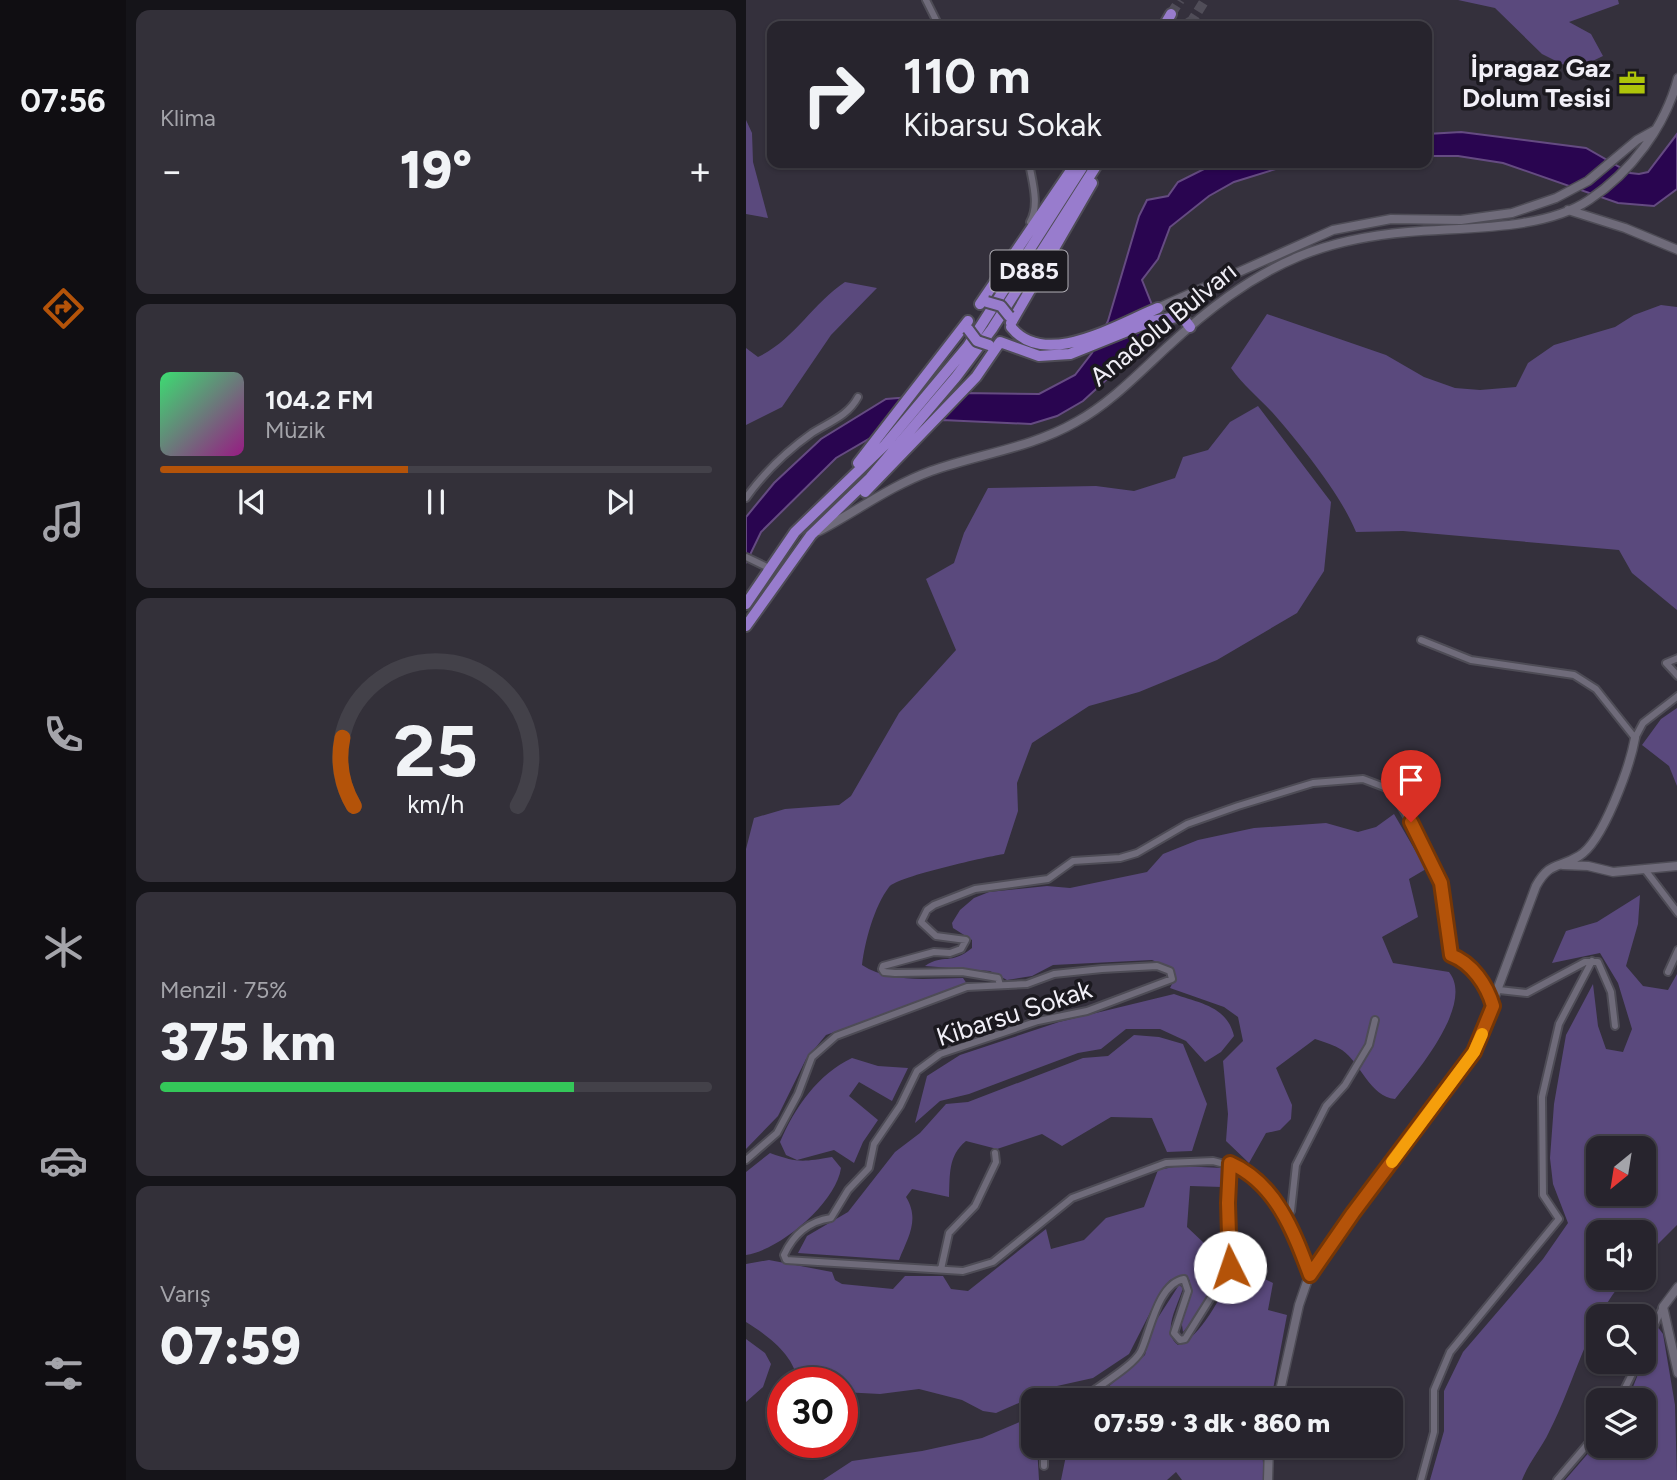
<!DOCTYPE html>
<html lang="tr">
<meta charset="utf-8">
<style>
:root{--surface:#27242d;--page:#333039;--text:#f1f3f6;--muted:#a4a4aa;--line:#434149;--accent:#b45309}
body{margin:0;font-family:Figtree,sans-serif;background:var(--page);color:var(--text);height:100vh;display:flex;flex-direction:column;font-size:26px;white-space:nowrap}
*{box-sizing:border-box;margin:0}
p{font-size:23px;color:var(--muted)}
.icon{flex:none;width:38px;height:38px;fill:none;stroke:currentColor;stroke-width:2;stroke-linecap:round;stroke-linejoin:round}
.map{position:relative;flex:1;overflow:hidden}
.panel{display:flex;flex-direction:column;gap:10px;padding:10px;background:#151419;width:620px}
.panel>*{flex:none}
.guide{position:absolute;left:21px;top:21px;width:665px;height:147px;border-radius:14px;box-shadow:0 2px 5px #0004,0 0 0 2px var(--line);background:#27242d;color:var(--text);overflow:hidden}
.needle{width:46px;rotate:210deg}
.controls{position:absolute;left:840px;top:1136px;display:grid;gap:14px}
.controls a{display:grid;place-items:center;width:70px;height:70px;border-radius:14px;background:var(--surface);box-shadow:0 2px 5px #0004,0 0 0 2px var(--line);font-size:35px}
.speed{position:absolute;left:21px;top:1367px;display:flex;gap:14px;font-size:35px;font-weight:700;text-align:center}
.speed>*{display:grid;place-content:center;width:91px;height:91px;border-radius:50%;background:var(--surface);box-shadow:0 2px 5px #0004,0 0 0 2px var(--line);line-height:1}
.speed .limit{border:10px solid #d22;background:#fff;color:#111}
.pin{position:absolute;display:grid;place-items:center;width:60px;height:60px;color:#fff;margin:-72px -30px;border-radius:50% 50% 50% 0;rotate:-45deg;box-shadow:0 0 7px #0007}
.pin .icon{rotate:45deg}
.me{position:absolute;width:77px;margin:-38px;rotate:356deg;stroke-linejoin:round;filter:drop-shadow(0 0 5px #0008)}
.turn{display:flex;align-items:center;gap:24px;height:147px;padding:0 21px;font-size:32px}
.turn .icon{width:91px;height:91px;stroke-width:2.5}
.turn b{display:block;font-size:49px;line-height:60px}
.big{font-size:52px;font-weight:800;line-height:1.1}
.panel .card{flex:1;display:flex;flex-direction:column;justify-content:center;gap:10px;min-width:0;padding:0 24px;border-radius:14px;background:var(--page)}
.panel .dial{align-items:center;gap:0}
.dial svg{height:182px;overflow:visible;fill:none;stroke:var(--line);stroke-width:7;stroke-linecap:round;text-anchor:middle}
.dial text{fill:var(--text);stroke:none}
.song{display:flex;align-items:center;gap:21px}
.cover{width:84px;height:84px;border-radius:10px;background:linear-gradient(135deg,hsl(140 70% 55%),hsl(310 70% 35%))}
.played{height:7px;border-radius:4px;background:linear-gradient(90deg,var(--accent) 45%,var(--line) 45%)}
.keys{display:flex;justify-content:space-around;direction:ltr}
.heat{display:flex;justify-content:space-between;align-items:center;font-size:38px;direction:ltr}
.charge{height:10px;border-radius:5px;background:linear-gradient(90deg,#34c759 75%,var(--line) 0)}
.trip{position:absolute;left:275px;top:1388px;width:382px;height:70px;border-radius:14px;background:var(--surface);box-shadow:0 2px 5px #0004,0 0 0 2px var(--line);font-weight:800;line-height:70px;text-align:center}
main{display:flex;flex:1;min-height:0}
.menu{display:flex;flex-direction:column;width:126px;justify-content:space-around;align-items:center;background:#100e12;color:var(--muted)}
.menu .icon{width:49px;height:49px}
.menu .selected{color:var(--accent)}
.menu b{font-size:32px;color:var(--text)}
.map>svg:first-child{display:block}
.green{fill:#5a497d;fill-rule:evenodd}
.water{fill:#290550;stroke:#654b82;stroke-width:2}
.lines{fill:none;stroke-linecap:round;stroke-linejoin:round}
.trunk-tunnel{stroke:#504d58;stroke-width:10;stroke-dasharray:10 5;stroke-linecap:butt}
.minor-casing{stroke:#4e4c56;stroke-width:10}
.tertiary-casing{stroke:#4e4c56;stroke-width:11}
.trunk-casing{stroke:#4e4c56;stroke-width:14}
.minor{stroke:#6f6b7a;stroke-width:6}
.tertiary{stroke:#6f6b7a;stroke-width:8}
.trunk{stroke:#987ccd;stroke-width:10}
.trunk-bridge-casing{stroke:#4e4c56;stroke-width:14;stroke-linecap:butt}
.trunk-bridge{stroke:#987ccd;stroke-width:10}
.route-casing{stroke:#753606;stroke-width:18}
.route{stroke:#b45309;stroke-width:12}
.slow{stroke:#f59e0b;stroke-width:12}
.labels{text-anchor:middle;stroke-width:7;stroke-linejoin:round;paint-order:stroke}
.shield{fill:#1b191f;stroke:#b1afb6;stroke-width:2}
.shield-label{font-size:24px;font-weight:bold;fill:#f1eff7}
.poi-label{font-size:26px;font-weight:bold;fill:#f1eff7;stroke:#1b191f;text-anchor:end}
.street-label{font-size:26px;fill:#f1eff7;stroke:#1b191f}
</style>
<main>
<nav class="menu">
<b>07:56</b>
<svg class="icon selected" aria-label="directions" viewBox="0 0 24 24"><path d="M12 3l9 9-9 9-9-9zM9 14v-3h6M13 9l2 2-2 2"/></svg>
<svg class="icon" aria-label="music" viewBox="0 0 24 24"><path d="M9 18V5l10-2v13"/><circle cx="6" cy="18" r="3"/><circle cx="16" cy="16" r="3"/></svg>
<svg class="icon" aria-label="phone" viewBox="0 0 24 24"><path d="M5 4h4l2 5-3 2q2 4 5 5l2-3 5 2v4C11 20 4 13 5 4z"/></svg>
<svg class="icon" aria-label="climate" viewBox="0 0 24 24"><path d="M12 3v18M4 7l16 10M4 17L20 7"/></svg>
<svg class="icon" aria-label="car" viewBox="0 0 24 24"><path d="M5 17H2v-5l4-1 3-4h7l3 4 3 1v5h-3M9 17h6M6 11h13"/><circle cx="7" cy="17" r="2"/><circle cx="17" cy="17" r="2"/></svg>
<svg class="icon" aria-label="filters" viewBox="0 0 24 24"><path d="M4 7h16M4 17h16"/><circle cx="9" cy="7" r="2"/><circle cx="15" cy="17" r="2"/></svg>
</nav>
<section class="panel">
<div class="card"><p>Klima</p>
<div class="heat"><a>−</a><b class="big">19°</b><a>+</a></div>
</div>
<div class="card">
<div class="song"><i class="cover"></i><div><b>104.2 FM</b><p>Müzik</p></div></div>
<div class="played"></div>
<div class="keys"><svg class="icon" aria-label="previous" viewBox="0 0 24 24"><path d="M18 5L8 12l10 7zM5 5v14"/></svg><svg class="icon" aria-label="pause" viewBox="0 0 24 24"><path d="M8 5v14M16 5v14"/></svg><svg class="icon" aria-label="next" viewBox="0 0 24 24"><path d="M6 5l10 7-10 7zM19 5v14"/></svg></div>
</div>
<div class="card dial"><svg viewBox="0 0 100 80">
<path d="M14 69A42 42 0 1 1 86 69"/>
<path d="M14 69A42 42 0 0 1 9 39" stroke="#b45309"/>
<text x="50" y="56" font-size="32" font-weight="700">25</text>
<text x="50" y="72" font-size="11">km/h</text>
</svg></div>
<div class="card"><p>Menzil · 75%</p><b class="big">375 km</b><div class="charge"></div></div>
<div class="card"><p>Varış</p><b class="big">07:59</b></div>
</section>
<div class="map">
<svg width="932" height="1480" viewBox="0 0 932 1480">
<rect width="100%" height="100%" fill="#34303c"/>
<!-- green -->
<path class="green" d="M712,0H872L873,4L823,22L845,34L857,56L828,70L796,54L749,8Z
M0,120L6,133L7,162L22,218L0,214Z
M99,282L131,288L85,335L36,407L0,425V348L12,357C48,340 67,303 99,282Z
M915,305L931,307V610L886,573L873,550L657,531L610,532C594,493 554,444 526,412C512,397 497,385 485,368L521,314L640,355L678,377L709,388L734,390L770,387L782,363L808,345L869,327L888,315Z
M512,406L585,502L578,571L551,613L471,660L393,692L343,706L286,743L271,783L272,811L258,854C245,856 152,876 143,887C128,907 119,941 116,965C145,984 183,978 217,978L221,984L80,1035L60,1059L32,1116L0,1149V849L8,818L39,809L93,805L105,796L153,713L210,650L180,579L208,563L218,533L242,488L350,486L388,491L429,478L437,457L462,450L484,422Z
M931,708V786L923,766L896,745L915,719Z
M648,814L680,869L663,879L672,917L636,937L647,963L703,972C729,1004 670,1073 649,1099C624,1097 615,1063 596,1050C588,1045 578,1042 569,1039L530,1068L546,1105L545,1119L534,1130L520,1133L503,1163L480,1141L482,1114L477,1061L497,1041L492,1017L478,1007L424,988L430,976L426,968L406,960L307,965L286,976L261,980L244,971L179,966C198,953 204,966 226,948V940L207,928L206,923L214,910L228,898L243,892L301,886L324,888L401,872L417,854L452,840L508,828L580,823L612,832L630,827Z
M894,895L892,924L880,966L897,986L922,990L931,974V1225L898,1258V1232H852V1278H880C841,1321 830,1380 803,1432C795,1449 783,1462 776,1480H684L698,1431V1391L717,1352L797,1259L822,1223L807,1184L804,1158L808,1104L820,1035L847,984L852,1026L860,1049L877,1052L886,1029L872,983L854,953L806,963L820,931L851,922ZM898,1148V1194H852V1148Z
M428,994C453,1003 481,1006 488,1036L475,1052L459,1062L440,1041L414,1029H380L355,1049L332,1053L223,1094L194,1101L169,1123L181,1076L214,1055L313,1022Z
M388,1035L413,1037L437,1044L461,1104L446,1151L421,1152L406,1118L365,1117L316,1146L296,1134L251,1149L220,1141C202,1156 204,1174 203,1197L166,1189L160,1197C174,1220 162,1237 153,1260L52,1253L61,1236L102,1212L149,1152L174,1133L200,1104L222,1102L337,1058L362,1056Z
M106,1058L132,1066L162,1068L146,1101L113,1082L103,1096L132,1120L117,1142L108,1163L88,1150L51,1160L40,1155L34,1142C49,1107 72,1074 106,1058Z
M24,1153C52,1163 56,1162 86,1157L95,1168C90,1203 34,1250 0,1255V1172Z
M433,1166L477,1168L476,1187L444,1186L441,1227L459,1244L473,1243L478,1268L449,1318L437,1332L435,1318L444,1281L440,1275L424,1280L413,1295L383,1354L347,1378L311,1386L250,1413L237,1411L216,1400L173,1389L134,1394L96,1392V1382H51C50,1356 21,1335 0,1322V1264L23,1260L86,1272L89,1280L96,1284L147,1289L159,1276H197L205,1289L222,1291L300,1229L305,1249L338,1240L360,1218L398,1207L412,1170Z
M494,1260L502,1271L527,1283L522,1310L541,1315L525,1400H347L399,1355L406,1327L433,1285L437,1288C432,1305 415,1333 432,1345C458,1337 480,1284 494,1260Z
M911,1326L917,1334L929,1405L931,1480H819L852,1442V1446L888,1457L901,1441L898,1439V1400H892L885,1392Z
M0,1339L19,1353L25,1364L17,1387L0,1402Z
M276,1421L284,1428L287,1446H291L293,1480H77L106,1461L176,1451L236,1438Z
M322,1446H516L518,1480H436L430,1472L421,1480H315Z"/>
<!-- water -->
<path class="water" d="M715,132L840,148L884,173L893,174L902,172L931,134V189L908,206L872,203L757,163L712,156H681V134Z
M470,163H568L533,168L488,182L463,196L424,227L412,259L396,280L406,305L405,329L383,359L337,401L311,416L285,424L196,420L140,429L90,458L15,532L0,563V517L28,483L75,439L140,399L216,393L293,394L329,375L346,353L362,321L393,216L401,200L422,196L432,182Z"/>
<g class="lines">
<!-- trunk-tunnel -->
<path class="trunk-tunnel" d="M425,14L434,0
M444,24L459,0"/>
<defs>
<path id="minor" d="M180,0L193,26
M283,163C286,181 294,205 284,222
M0,498C17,474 42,450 66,433C83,422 102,416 112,397
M0,557L25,569
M675,640L725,660L828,675L850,689L889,738
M932,658L920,663L932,676
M889,738L897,723L932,696
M900,871L932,913
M922,972L932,950
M254,985L252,978L216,972L149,973L138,972L136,969L137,966L188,952L204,953L215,949L220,940L190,936L175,922L181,910L188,905L229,889L302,879L327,861L374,858L391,853L441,824L492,806L567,783L617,779L646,790L682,853L695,882L705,955C726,963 740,983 747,1004
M753,990L781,993L839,962H852L865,992L869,1026
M0,1160L31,1133L52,1094L66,1057L90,1036L221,987L281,984L308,974L356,969L411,966L424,971L426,979L341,1011L292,1021L194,1054L171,1071L154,1106L128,1144L123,1168L102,1190L85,1218C63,1221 47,1235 38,1255L40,1260L217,1271L247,1262L326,1198L420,1163L467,1161L498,1169L541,1216L564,1275
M541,1216L545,1211L550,1165L580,1106L599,1085L623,1045L629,1020
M195,1269L203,1233L229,1206L250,1162L249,1153
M898,1347L917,1307
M335,1400C349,1388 388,1366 395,1351C404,1332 412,1283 438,1279L442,1291L428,1333L434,1340L439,1339L484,1267L482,1203L484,1163
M873,1400L892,1362
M298,1466V1446
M675,1480L688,1432V1390L704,1352L813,1219L797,1195L796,1097L813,1024L846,961
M811,1480L852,1432"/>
<path id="tertiary" d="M822,210L879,228L932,250
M412,308L587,230L645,219L715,220L766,213L810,198L842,181L891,140L909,130
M73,531C111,511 144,486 185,471C233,454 285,448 330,422C363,404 392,374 420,348C460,311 503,277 554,256C588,242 626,235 662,232C717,227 797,231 843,200C885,172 919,127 932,78
M817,865L842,866L867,872L932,866
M932,1287L917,1307L932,1373
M532,1400L553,1305L563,1276L607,1213L728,1052L790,886C804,861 812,869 833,856C857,842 884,766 889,738
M522,1480L523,1446"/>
<path id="trunk" d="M418,26L425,14
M442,26L444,24
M234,304L330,163
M265,323L346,183
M265,327C299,370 372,324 412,308
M112,463L222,321
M119,492L230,377L254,342L293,356L324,354L406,321L431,317L438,319L444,327
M0,604L49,532L139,445L222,346L339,163
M0,626L65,535L124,478L210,377L246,329L352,163"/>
</defs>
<!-- minor casing -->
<use href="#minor" class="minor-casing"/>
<!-- tertiary casing -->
<use href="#tertiary" class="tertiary-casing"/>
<!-- trunk casing -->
<use href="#trunk" class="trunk-casing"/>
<!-- minor -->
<use href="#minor" class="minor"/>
<!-- tertiary -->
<use href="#tertiary" class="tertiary"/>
<!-- trunk -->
<use href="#trunk" class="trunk"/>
<defs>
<path id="trunk-bridge" d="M241,302L255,306L263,316
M222,329L231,341L243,345"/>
</defs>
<!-- trunk-bridge casing -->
<use href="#trunk-bridge" class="trunk-bridge-casing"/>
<!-- trunk-bridge -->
<use href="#trunk-bridge" class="trunk-bridge"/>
</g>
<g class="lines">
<defs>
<path id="route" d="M484,1267L482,1203L484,1163C530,1183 548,1232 564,1275L607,1213L728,1052L747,1006C741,985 726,963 705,955L695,883L665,822"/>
</defs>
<!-- route casing -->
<use href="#route" class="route-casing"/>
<!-- route -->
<use href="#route" class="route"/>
<!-- slow -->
<path class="slow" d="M646,1162L728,1052L736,1034"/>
</g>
<!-- icons -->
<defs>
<symbol id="office-bare" viewBox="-9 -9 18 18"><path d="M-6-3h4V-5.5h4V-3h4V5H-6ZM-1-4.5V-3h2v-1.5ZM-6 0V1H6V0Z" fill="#aec50a" stroke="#1b191f" stroke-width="2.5" paint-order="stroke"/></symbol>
</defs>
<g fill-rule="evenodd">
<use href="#office-bare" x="867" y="64" width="38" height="38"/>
</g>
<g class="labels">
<!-- shield labels -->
<rect class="shield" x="244.5" y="250.5" width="77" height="41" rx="5"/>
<g class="shield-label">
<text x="283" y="279">D885</text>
</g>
<!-- poi labels -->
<g class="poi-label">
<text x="865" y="77">İpragaz Gaz<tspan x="865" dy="30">Dolum Tesisi</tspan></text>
</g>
<!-- street labels -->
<g class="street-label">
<text transform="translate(417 324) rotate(-39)" y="9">Anadolu Bulvarı</text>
<text transform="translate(268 1013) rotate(-18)" y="9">Kibarsu Sokak</text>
</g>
</g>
</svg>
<div class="controls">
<a><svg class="needle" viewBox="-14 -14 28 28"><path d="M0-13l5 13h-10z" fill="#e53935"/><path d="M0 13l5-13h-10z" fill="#a4a4aa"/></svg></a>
<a><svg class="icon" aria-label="sound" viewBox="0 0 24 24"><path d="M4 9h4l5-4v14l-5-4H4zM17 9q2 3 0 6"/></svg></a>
<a><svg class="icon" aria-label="search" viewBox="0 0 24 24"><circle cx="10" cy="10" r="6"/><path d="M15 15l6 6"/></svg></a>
<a><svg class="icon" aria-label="layers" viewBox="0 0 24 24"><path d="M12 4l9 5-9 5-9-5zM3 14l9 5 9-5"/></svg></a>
</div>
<div class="speed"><div class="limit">30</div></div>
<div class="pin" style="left:665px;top:822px;background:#d93025"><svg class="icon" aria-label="arrive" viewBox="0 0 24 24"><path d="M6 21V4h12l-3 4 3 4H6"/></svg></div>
<svg class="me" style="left:484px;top:1267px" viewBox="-20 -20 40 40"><circle r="19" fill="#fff"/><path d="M0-13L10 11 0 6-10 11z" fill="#b45309"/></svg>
<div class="trip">07:59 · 3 dk · 860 m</div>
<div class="guide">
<div class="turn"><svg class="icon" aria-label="right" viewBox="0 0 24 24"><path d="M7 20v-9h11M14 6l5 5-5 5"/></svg><div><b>110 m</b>Kibarsu Sokak</div></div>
</div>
</div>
</main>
